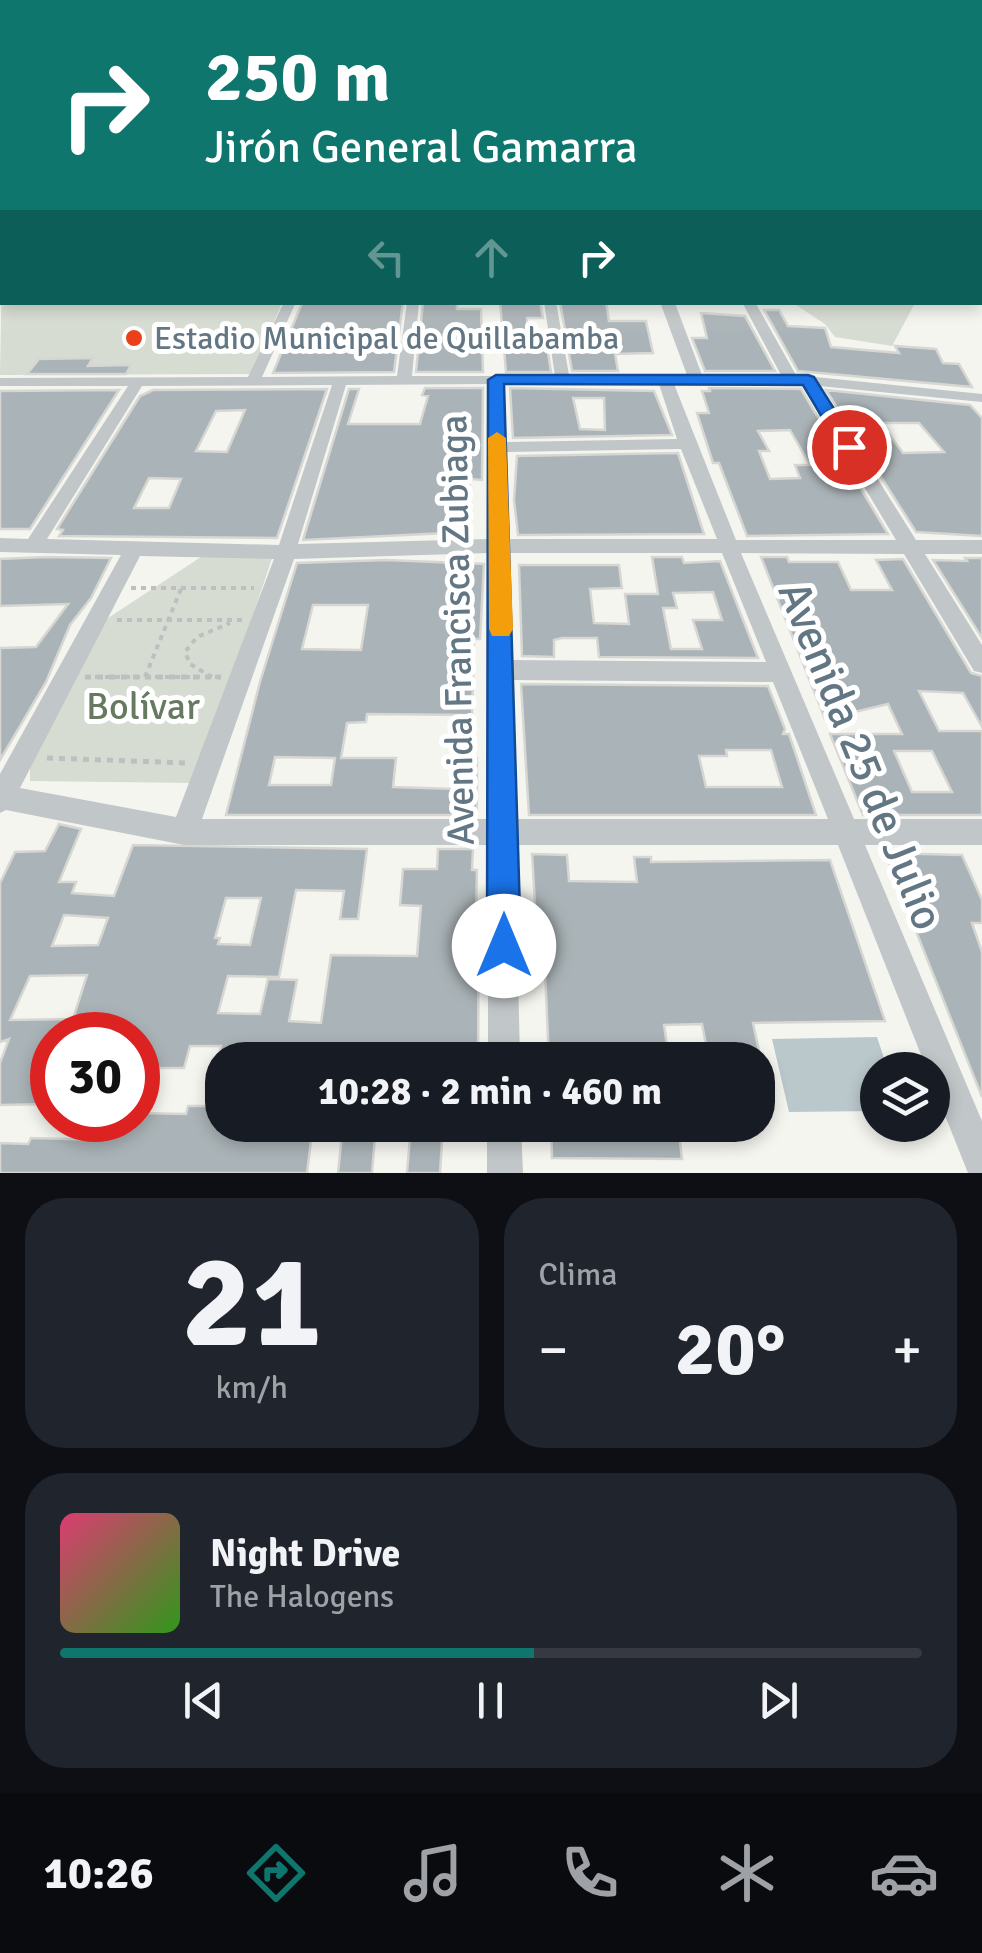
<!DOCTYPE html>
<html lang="es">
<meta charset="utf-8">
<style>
:root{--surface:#171b24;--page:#20242c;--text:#f1f3f6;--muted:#9ea1a6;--line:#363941;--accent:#0f766e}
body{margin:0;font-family:Signika,sans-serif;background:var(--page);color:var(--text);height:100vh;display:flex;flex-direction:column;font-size:38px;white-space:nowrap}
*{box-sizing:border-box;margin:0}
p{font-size:32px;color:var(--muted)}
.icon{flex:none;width:55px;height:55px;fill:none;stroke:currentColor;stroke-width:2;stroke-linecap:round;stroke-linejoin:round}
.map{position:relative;height:1173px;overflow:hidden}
.drawer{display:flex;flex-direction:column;gap:25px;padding:25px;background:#0d0f14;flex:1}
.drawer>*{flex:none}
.banner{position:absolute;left:0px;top:0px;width:982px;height:305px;box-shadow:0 5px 15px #0003;background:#0f766e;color:#fff;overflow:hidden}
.fabs{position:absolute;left:860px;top:1052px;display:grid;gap:20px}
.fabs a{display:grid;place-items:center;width:90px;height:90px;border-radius:50%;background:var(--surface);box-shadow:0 5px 15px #0003;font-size:50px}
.speed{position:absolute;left:30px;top:1012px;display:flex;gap:20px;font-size:50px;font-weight:700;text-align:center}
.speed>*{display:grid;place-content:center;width:130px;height:130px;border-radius:50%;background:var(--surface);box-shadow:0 5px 15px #0003;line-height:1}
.speed .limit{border:15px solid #d22;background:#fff;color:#111}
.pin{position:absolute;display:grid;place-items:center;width:85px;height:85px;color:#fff;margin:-42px;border:5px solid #fff;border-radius:50%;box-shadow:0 2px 10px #0007}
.me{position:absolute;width:110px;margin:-55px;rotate:0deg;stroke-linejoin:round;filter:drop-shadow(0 0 8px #0008)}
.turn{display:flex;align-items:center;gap:35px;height:210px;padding:0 40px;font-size:45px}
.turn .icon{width:130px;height:130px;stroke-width:2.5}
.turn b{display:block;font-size:70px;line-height:85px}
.lanes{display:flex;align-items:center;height:95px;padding:0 40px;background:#0003;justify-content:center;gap:50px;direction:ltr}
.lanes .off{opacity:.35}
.big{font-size:75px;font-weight:700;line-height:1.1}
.drawer .card{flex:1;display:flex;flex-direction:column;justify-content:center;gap:15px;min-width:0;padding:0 35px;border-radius:40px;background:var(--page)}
.drawer .dial{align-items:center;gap:0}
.dial b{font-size:130px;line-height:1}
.song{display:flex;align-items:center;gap:30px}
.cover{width:120px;height:120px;border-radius:15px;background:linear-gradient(135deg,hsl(340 70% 55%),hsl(110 70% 35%))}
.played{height:10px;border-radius:5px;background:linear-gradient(90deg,var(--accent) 55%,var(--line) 55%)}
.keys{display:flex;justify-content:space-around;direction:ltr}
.heat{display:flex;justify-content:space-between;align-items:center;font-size:55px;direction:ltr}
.drawer .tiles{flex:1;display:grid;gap:25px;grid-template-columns:1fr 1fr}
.card:last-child{grid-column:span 2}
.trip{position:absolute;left:205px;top:1042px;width:570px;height:100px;border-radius:40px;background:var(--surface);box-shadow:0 5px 15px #0003;font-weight:700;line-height:100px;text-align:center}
.menu{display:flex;height:160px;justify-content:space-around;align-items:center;background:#090b0e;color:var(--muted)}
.menu .icon{width:70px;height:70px}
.menu .current{color:var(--accent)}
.menu b{font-size:45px;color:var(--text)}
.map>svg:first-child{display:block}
.green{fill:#d6dcd1}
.water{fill:#bac7cb}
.building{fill:#aab3b7;stroke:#d6d6d3;stroke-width:2.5;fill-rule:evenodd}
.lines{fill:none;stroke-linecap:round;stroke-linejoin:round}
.primary-casing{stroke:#b4b9bc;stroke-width:2}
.path-far1{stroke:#bdbfc1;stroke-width:4;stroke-dasharray:5 5;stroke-linecap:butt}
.path{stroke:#bdbfc1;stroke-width:5;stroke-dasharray:6 6;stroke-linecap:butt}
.minor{fill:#c1c6c8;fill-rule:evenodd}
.tertiary{fill:#c1c6c8;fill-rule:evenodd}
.primary{fill:#fff;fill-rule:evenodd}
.route{fill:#1a73e8;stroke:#114b97;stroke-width:2.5}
.slow{fill:#f59e0b}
.poi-dot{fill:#ea411b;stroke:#fff;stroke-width:4}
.labels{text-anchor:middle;stroke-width:10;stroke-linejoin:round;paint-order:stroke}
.far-poi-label{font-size:32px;fill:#627683;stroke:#fff;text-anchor:start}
.street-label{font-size:38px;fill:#627683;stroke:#fff}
.park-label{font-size:38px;fill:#677a61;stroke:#fff}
.near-street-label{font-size:45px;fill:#627683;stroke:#fff}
</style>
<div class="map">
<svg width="982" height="1173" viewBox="0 0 982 1173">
<rect width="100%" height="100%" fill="#f5f5f0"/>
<!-- green -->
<path class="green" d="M2,263V302L282,303L252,374L0,375Z
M793,303L914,302L915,303L892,346L835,337L825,324Z
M210,551L274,552L208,752L194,783L30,781V760L102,622Z"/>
<!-- water -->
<path class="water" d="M877,1037L888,1070H878L877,1111L789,1112L772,1039Z"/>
<!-- building -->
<path class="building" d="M352,302H403L394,372L273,373L302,303Z
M423,302H457V309H481L483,372H416Z
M500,302H540L543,318H527L528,346H547L551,372H506Z
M560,302H606L609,321H646L653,353L615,354L618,371H572Z
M764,310H779L788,326L825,328L831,347L899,353L895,346L936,349L943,363L959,364L972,387L798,371Z
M701,313L745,316L775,371H705L692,338H707Z
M93,358L88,366L131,365L126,374H27L39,359Z
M425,388H483L482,480L470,479L468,511L451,510L447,533L303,540L349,389H359L348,424H420L428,396L422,395Z
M510,388L654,391L672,435L513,438ZM573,398H604L605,430L580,429Z
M709,388L801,389L888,534L747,536L719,463H713L697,413H709L702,391H710ZM790,430L810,465H795L800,478L770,479L759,451H769L758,431Z
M327,389L277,538L59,536L63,530L57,529L140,396L153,390ZM245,410L227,452L196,451L216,411ZM149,478L181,479L169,508H134Z
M119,390L30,529H0V391Z
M826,390L970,405L982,418V536L916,532ZM881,423H919L944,452L903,453Z
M678,453L704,534L518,535L514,500L517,456Z
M45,557L111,558L91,598L70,625L46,682L0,760V648L36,647L68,604L0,606V559Z
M652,557H682L684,563L720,561L758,658L599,657L597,638H562L554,640V657L522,656L519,565H619L622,588L590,589L594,623L629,624L625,594H658ZM713,592L722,620H693L702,649H671L663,608H677L673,593Z
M761,557H787L789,562H838L851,590H892L876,560L903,559L971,673L982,676V727L963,693L919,691L939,731H982V815H863L830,734H902L888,704L825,719ZM894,751H932L952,792H912Z
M965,558H982V638L933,560L967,561Z
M386,560L484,564L480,639H474L472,715L367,714L366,722L347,723L341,758H396L393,787L455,789V759L477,758V811L473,815H226L260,682L297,563ZM313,605H368L361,650L302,649ZM275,757L335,758L331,785H269Z
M521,684L768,686L785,729L783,734H789L816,815H529ZM726,750H771L782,787H706L699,756H727Z
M59,824L81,829L59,882H76L72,893L114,896L133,845L367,849L358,919H340L344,891L296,890L279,977L228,976L218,1013L260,1014L268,979L297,980L289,1021L321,1023L331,955L417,956L421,906L400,905L403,869H437L438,849H473L472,870H477L476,918H479L478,1060H316L317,1055L251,1054L249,1060H218L221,1046H190L184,1068H138V1035H52V1104L0,1105V1063L9,1039L0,1042V883L15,852L45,851ZM226,898H261L250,945L218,944L220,938H215ZM64,915L108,918L98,945L52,946ZM87,975L73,1019L10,1020L30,976Z
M885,853L962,855L982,900V923H972L982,952V1097Z
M532,854L567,855L569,881L637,882L634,857H651V862L830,860L885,1021L753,1023L761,1060H709L702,1024L664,1025L669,1060H549L545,970H539Z
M217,1064H222V1125H313L307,1173H0V1143L28,1144L31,1138L104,1140L110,1120H138V1113L186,1114L188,1106H207Z
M343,1125H376L372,1173H338Z
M411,1125H443L440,1173H407Z
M551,1125H678L682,1159L552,1158Z"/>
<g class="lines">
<defs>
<path id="primary" d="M980,205H982V214H980Z"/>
</defs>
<!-- primary casing -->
<use href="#primary" class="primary-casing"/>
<!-- path-far1 -->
<path class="path-far1" d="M131,588H254
M117,620H242
M85,677H221
M145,677L181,589
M212,677L190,664L185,652L197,637L230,623"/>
<!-- path -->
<path class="path" d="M85,677H221
M47,758L188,763"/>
<!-- minor -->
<path class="minor" d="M284,302H296L262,377L397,376L407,302H419L412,376H555L544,302H556L569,375H687L660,302L675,303L702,375H781L742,302H755L796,375L982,394V402L819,386L916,540H982V554H925L982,645V673L974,671L904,554L741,553L854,819H982V845H865L982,1121V1173H968L932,1083V1070H927L838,845H515L520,1060H488V845H184L6,810L0,813V774L121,555L0,552V538L28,539L128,386H0V378L248,377ZM489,384V539L298,544L346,385ZM503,384H659L677,439L505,442ZM674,384L803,385L896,540H736ZM332,385L279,545L47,539L142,386ZM681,449L717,539H507L505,452ZM488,553V819H202L294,559ZM508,553H722L766,662L510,660ZM140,556L274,559L176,817L20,788ZM511,680L773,682L828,819H514Z
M487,1125H521L523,1173H487Z"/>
<!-- tertiary -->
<path class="tertiary" d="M2,237V245L0,246V238Z"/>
<!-- primary -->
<use href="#primary" class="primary"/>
</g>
<!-- sky -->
<linearGradient id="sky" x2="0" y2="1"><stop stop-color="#95bcdc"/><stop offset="0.51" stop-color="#fafaf8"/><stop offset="1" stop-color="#fafaf8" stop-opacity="0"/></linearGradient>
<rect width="982" height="333" fill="url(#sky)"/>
<!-- route -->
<path class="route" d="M808,375L814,377L858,447L855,451H842L803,385L504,384L521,946L516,958L504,963L492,958L487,946L488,380L496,375Z"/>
<!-- slow -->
<path class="slow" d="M497,432L506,438L513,629L509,636H492L489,629L488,438Z"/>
<!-- markers -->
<circle class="poi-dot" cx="134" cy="338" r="10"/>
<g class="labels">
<!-- far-poi labels -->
<g class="far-poi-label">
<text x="154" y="349">Estadio Municipal de Quillabamba</text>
</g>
<!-- street labels -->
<g class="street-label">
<text transform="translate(457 630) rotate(-91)" y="13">Avenida Francisca Zubiaga</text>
</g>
<!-- park labels -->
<g class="park-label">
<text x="143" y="719">Bolívar</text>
</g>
<!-- near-street labels -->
<g class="near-street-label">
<text transform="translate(862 755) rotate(68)" y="16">Avenida 25 de Julio</text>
</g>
</g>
</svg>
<div class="fabs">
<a><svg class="icon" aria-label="layers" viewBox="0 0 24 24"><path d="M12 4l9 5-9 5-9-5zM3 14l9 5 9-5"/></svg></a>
</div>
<div class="speed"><div class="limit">30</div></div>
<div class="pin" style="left:849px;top:447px;background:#d93025"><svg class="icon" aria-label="arrive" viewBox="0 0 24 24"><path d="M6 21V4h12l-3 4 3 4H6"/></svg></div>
<svg class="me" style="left:504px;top:946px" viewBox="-20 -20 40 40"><circle r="19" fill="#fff"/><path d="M0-13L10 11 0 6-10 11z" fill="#1a73e8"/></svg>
<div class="trip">10:28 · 2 min · 460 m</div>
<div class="banner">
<div class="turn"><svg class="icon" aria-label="right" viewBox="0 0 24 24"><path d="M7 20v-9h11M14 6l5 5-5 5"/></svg><div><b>250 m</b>Jirón General Gamarra</div></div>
<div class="lanes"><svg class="icon off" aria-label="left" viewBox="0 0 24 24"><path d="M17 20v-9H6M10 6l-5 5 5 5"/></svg><svg class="icon off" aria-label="ahead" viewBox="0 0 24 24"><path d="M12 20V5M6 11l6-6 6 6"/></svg><svg class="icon" aria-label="right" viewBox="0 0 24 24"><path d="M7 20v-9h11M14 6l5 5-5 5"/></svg></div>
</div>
</div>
<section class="drawer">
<div class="tiles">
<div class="card dial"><b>21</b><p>km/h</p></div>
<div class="card"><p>Clima</p>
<div class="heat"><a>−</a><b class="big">20°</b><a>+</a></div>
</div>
<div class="card">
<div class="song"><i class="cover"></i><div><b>Night Drive</b><p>The Halogens</p></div></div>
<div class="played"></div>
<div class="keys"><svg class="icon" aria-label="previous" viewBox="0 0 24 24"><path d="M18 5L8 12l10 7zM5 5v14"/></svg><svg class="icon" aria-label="pause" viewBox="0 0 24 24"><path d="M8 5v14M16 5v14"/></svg><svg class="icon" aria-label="next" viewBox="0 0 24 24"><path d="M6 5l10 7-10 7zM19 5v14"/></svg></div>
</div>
</div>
</section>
<nav class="menu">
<b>10:26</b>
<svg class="icon current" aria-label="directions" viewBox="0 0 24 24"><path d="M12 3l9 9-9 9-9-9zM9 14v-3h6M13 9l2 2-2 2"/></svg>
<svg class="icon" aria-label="music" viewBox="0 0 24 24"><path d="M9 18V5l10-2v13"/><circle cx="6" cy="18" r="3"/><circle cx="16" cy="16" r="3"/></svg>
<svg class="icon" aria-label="phone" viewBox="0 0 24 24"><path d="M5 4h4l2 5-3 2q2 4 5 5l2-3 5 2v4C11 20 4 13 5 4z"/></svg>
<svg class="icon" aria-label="climate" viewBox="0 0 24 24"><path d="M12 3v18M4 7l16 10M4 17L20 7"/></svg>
<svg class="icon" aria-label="car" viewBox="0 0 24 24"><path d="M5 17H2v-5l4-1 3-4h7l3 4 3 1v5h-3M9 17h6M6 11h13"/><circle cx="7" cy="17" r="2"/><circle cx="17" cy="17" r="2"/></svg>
</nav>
